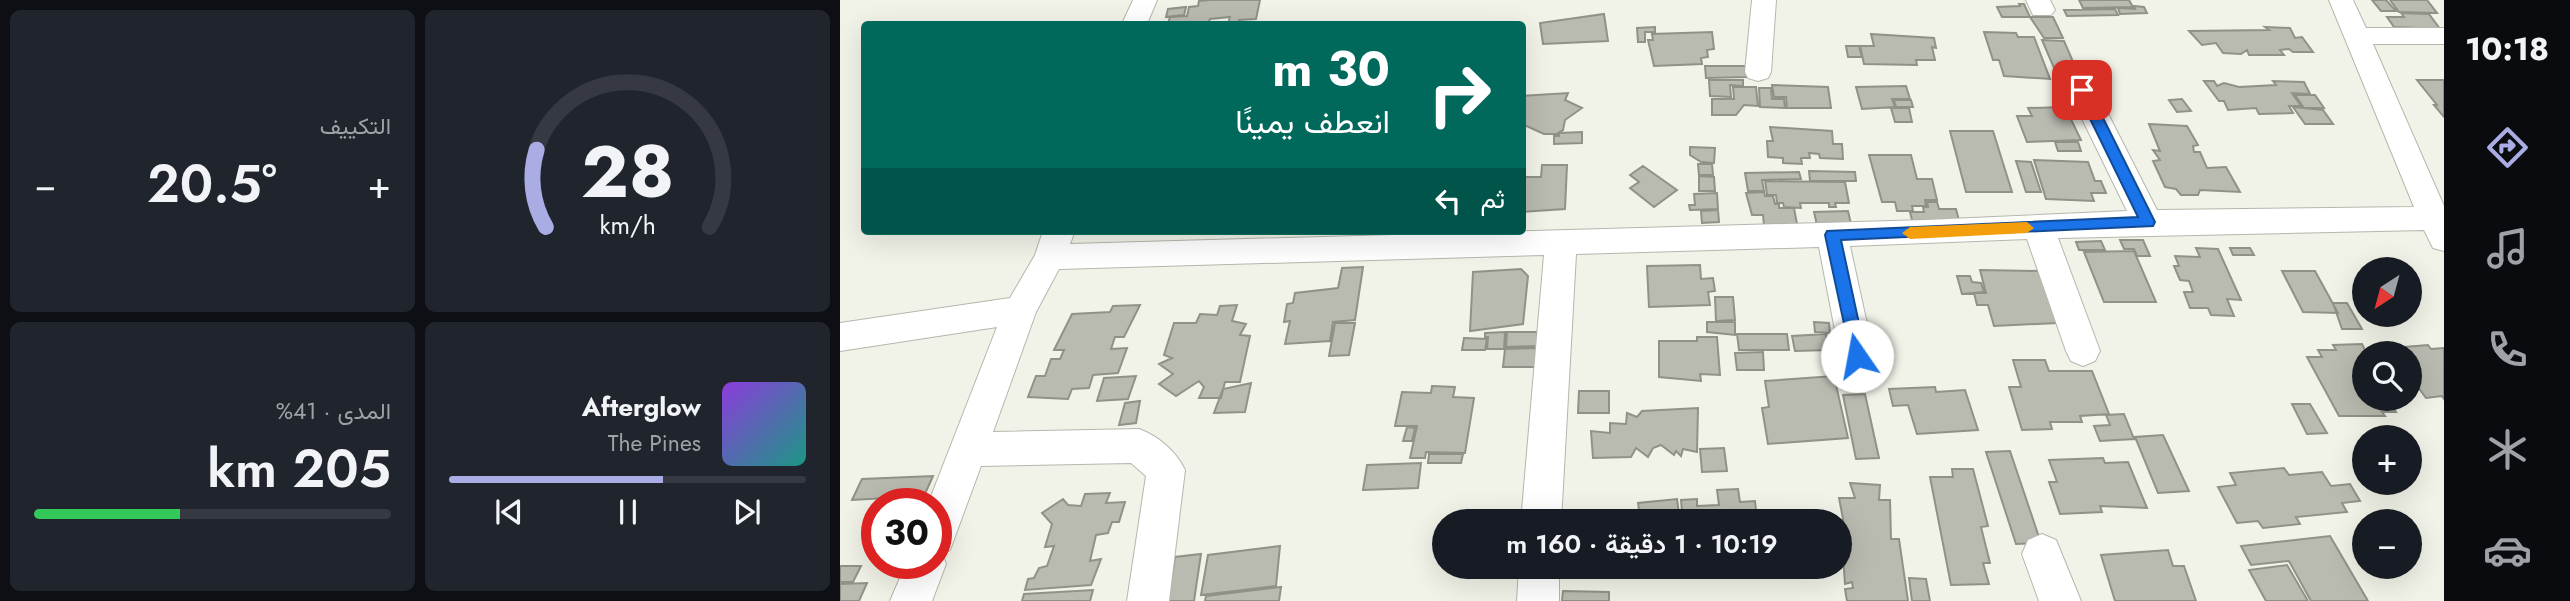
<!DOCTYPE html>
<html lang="ar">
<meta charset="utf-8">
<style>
:root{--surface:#171b24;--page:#20242c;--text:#f1f3f6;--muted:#9ea1a6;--line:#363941;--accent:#a9ade4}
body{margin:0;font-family:Jost,Vazirmatn,sans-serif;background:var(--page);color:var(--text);direction:rtl;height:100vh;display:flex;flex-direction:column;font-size:26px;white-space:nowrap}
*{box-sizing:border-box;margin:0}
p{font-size:23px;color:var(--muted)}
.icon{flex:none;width:38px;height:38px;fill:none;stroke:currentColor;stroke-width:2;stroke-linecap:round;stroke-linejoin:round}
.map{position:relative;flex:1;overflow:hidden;direction:ltr}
.drawer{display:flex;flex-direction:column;gap:10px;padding:10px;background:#0d0f14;width:840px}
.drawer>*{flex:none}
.hud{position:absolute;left:21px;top:21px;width:665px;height:214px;border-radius:7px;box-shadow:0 7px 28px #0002;direction:rtl;background:#00695c;color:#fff;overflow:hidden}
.needle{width:46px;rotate:216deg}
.fabs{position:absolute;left:1512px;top:257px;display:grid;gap:14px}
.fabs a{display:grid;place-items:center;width:70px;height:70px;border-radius:50%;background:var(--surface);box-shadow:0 7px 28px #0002;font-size:35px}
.speed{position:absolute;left:21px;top:488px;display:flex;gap:14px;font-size:35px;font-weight:700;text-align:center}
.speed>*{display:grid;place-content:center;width:91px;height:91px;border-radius:50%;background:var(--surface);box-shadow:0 7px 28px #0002;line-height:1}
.speed .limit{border:10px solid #d22;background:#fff;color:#111}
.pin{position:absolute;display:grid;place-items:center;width:60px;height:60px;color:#fff;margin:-30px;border-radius:14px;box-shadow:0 4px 10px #0006}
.me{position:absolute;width:77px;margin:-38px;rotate:348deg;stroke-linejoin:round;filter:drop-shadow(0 0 5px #0008)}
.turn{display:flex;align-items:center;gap:24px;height:147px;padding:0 21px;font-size:32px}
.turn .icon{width:91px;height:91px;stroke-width:2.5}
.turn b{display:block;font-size:49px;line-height:60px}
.then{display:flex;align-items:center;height:66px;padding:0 21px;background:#0003;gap:14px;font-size:26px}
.big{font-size:52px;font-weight:600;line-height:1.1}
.drawer .tile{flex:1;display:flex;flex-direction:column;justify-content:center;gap:10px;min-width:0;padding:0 24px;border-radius:10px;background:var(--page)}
.drawer .dial{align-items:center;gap:0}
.dial svg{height:182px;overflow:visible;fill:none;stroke:var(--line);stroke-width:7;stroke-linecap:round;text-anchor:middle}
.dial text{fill:var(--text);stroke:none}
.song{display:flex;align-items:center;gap:21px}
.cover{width:84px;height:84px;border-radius:10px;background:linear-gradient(135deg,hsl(270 70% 55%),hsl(170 70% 35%))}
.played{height:7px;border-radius:4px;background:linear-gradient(90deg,var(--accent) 60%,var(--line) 60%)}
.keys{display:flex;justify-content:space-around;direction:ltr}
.heat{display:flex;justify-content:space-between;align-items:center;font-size:38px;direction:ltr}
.charge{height:10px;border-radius:5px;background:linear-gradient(90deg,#34c759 41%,var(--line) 0)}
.drawer .tiles{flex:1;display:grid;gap:10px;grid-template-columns:repeat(2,1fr)}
.trip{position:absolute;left:592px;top:509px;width:420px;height:70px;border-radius:35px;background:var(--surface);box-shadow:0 7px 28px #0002;font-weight:600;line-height:70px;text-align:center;direction:rtl}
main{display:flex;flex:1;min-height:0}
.menu{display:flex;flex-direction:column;width:126px;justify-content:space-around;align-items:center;background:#090b0e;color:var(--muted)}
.menu .icon{width:49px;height:49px}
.menu .on{color:var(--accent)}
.menu b{font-size:32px;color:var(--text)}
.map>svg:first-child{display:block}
.building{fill:#b9bbb0;stroke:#909288;stroke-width:2}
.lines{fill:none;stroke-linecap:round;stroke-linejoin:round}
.street-casing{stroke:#b5b7ad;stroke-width:2}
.street{fill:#fff;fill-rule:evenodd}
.route{fill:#1a73e8;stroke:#114b97;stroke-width:2}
.slow{fill:#f59e0b}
</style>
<main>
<nav class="menu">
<b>10:18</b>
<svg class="icon on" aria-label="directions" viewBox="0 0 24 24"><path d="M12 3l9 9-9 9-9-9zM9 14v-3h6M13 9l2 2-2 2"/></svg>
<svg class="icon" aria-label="music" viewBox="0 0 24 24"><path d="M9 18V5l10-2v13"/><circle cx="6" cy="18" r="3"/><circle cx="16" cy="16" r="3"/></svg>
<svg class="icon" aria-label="phone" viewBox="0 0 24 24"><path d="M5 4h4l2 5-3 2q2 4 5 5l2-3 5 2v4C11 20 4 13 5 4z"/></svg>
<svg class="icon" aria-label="climate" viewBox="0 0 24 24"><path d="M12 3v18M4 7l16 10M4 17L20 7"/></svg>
<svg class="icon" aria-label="car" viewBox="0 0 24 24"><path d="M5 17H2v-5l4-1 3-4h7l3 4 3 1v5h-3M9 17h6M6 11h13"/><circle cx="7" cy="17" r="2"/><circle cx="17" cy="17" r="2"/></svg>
</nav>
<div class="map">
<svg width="1604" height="601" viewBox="0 0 1604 601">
<rect width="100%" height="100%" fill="#f1f3e8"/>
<!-- building -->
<path class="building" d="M371,0H420L416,19L399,20L398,24H388L390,17L370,19L368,23L359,24H328L330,17L347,16L349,7L358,6L359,1Z
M1239,0H1289L1293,7L1243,8Z
M1532,0H1546L1556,11H1541Z
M1550,0H1587L1597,13L1559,12Z
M1179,4H1184L1190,17H1162L1157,7L1180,6Z
M1294,6L1304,7L1307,13L1280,14L1278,8L1295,9Z
M346,7L344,15L326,17L328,9Z
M1275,9L1278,15L1227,16L1224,10Z
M1561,13L1589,14L1600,29L1554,27L1547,17H1564Z
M764,14L768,41L703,44L700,23Z
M1190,17H1213L1223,38H1204Z
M815,27V32H805V42H798L797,28Z
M1425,27L1450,28L1455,38L1462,37L1473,52H1453L1449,49L1440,50L1444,55H1409L1407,50L1401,54L1383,53L1376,43L1362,45L1349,31L1429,30Z
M872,32L874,49L867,50L868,57L861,58L862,64L814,66L808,40H813L812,34Z
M1144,32L1176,33L1178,37H1194L1210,79L1164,76L1159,60H1153Z
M1031,34L1094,38L1096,48L1092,47L1095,60H1076L1077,65L1024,64L1020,46H1034Z
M1202,40L1224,41L1242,82H1230L1233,89H1226L1223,83L1220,82Z
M1006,46H1019L1022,57H1008Z
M865,66H907L908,77L866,78Z
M869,80H903V86L890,85L891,97L870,96Z
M1577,80H1604V117L1594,105H1597Z
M1364,81H1374L1377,86L1384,83L1399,87L1436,85L1433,81L1464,82L1470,94L1452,93L1461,106H1449L1453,113L1419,114L1416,108L1388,110L1384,101H1379Z
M932,85L988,87L991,108H947L946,97H934Z
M1066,86L1070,99H1052L1055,107L1022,109L1016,87Z
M893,87H916L918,106L904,105L896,115H872V99H894Z
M919,88H931L932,99H944L945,108L920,107Z
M728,93L725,100L742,108L725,120L723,130L716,134H704L682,124V96Z
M1455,95H1475L1484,108H1464Z
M1342,99L1351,111L1337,112L1329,100Z
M1054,100H1071L1073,107H1056Z
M1225,107L1241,140L1187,142L1177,116H1192L1188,108Z
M1453,107L1483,110L1493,124H1465Z
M1051,108H1069L1072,122H1055Z
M1309,124L1347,126L1358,145L1353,146L1354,152H1360L1367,168L1386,167L1400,192L1360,190L1358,195H1341L1336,189L1325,187L1313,161L1320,160L1313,150L1320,151Z
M930,127L992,131L993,144H1002L1003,159L980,158L979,154L969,153L970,158H961L962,164L943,163V158L928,157L927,141H933Z
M1110,131H1153L1172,192H1126Z
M742,132V143L714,144V136H719V133Z
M1215,142H1238L1241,151H1218Z
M850,147L875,148L874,163L861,162L850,155Z
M1029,155H1071L1077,179H1092L1097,200H1085L1086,206H1072L1073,211H1057L1055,202H1042Z
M1194,160L1248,162L1255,181H1261L1266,193H1251L1254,201L1206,199Z
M1176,161L1191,162L1201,192H1186Z
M858,164H872L873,175H859Z
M702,165H727L725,209L682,212L684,177H701Z
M803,166L837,190L814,207L790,188L799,182L790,175Z
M969,171L1015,172L1016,181H970Z
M959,172L961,179L922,180L924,191H908L905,173Z
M859,176L874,177L875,191H859Z
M925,181L1005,182L1009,203H995L996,207H989V203H960L961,208L944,207L943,203H937L936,195H927Z
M924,192L925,196H933L935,204H939V208H954L957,224L924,225L923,215H912L906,193Z
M877,193L878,209L850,210L849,205H855L854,194Z
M1087,202H1097L1099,209H1116L1120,224H1073L1070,212H1084L1083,207H1088Z
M878,210L879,222L862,223L861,211Z
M1008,211L1011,224L977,225L974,212Z
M1280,240H1303L1310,256H1297L1294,249H1284Z
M1261,241L1265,250H1239L1236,242Z
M1356,248L1378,249L1401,300L1387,299L1394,316L1371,315L1368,308H1350L1344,292H1353L1349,281L1340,280L1334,266H1339L1335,256L1360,257Z
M1390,248H1410L1414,255H1393Z
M1294,251L1316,302H1264L1244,252Z
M860,265L861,279L873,278L875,291L868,292L870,305L809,307L807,266Z
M523,267L515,320L493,322L490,341L445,344L450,321L444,322L447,304L453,303L455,293L498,288L502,268Z
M681,269L688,276L683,324L630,331L633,272Z
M1140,270L1200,271L1217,323L1154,326L1148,305H1137L1134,293H1146Z
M1442,271H1475L1498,313L1463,312Z
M1117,276H1130L1132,282L1141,283L1144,292L1122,294Z
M875,297H893L895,320L876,321Z
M1493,303H1507L1522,329H1502Z
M300,305L284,337H275L271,349L287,348L278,373L253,375L249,388L232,389L228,399L188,397L196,376H205L211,359H220L224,350H214L232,314L270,312L273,306Z
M397,305L392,321L406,324L400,335L410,336L400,382H385L381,398H359L364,387L359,381L336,396L319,384L333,374L319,364L332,358L324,355L334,323H356L360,314L377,315L380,306Z
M867,322H895V335L867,332Z
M974,322L989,323L990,333L975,332Z
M495,323H515L509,355L489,356Z
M665,332L664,349H647L648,337H645V333Z
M667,332H697V346L666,347Z
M897,334H947L949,350H899Z
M986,334L989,350L955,351L952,336Z
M857,337H877L880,375L860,374L861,381L819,377V341H857Z
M624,338L647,339L645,350H622Z
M1522,344L1527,354H1524V399H1548L1556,412H1542L1545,416H1499L1467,357H1482L1478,350H1496L1493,345Z
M1588,345L1591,349L1604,348V399L1602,396L1586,398L1570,376V354H1554L1550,348Z
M698,348L697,367H663L665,349Z
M923,352L924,370H897L895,353Z
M1173,360H1205L1209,371H1252L1269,414L1240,416L1242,422H1210L1212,429L1182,430L1169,387H1181Z
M296,376L288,399L257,401L264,378Z
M994,376L1008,438L928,444L922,408L929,407L925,381Z
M411,383L405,412L374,413L383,389Z
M592,386L615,387L613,397L634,398L625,453L586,452L585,458H570L577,426H555L562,392L591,393Z
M1095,387L1096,392L1125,390L1138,430L1077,434L1068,405L1053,406L1049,389Z
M739,391H769V413H738Z
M1025,394L1039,458L1016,459L1003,395Z
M300,401L296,423L279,425L285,403Z
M1452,404H1470L1487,433L1467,434Z
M858,408L857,452L843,449L841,456L836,451L834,455L821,445L813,448L808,457L796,448L791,457L753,458L751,431L770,433V423L786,424L787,413L797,417L802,411Z
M1284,414L1294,439L1260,441L1254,426L1270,425L1266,415Z
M567,427L575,428L572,441H563Z
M1323,435L1349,491L1318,493L1295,437Z
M884,448L887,471L862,472L860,449Z
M1170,451L1201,543L1176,544L1146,452Z
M589,454H623L621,463H588Z
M1263,458L1265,463L1288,462L1307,508L1260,506L1262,512L1220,514L1209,482H1217L1209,460Z
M581,463L578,488L523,490L527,465Z
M1444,468L1449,475L1482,472L1491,486L1510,484L1520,501L1502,503L1507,512L1456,517L1460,524L1423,528L1418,521L1397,523L1378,487L1396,485L1390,473Z
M1112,469H1133L1148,526L1141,527L1150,563H1143L1149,584L1111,585L1090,477H1113Z
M93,476L84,496L12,500L22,479Z
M1010,483L1040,485L1039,500H1050L1051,539H1059L1068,601H1007L1005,589L1013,588L1012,582L1005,584L1003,555H999V525L1004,524L999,498H1015Z
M898,489L900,502L915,501L917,520L843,522L841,500L857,499V506L879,505L877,490Z
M270,493L266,503L285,502L279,522H272L268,533L256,535L250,561L261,559L251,585L185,590L188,579L194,578L199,568L207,566L214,546L205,547L212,524L202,513L223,499L228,505L241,506L245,494Z
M837,499L840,522H779L778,512L799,510L798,503Z
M1490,536L1528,601H1471L1449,561L1411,565L1401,546Z
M440,546L436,586L361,595L368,555Z
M1328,550L1333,566H1344L1356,601H1275L1261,555Z
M361,554L354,601H328L335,557Z
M1447,565L1468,601H1426L1409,570Z
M0,566H21L13,582H0Z
M819,567H843V571L819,573Z
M1069,578L1086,579L1090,601H1072Z
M27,583L19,601H0V584Z
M441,587L439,601H365L366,596Z
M253,590L250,601H182L184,594Z
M723,591L769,592V601H722Z"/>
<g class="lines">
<defs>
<path id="street" d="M293,0H317L307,24H282Z
M912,0H936L931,72L928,78L918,81L908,78L905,72Z
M1186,0H1210L1215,10L1211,15H1193Z
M1489,0H1513L1526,28H1604V44H1533L1604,206V251L1593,248L1584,230L1218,238L1260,351L1255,361L1243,366L1231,361L1226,351L1187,239L1010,246L1034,356L1029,366L1017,371L1005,366L1000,356L979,247L736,254L721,522H681L704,255L219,269L196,312L153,432L299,429C318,436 336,451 345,470L329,601H287L306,476L291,463L141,466L110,550L102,553L106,564L92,601H50L66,564H96V504H88L157,327L0,351V323L170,298L195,255L203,231H235L230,244L1086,220L1287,211L1228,90L1232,84L1242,81L1252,84L1256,90L1317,210L1574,207Z
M1202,534L1216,540L1241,601H1199L1182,554L1188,540Z
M679,567H719V601H677Z"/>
</defs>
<!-- street casing -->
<use href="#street" class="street-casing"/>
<!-- street -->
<use href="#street" class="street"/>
</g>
<!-- route -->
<path class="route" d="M1242,86L1249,90L1315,222L1313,226L1001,240L1026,356L1023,361H1012L985,235L987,231L1298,217L1236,90Z"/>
<!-- slow -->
<path class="slow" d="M1187,222L1194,228L1187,233L1070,239L1062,233L1070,227Z"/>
</svg>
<div class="fabs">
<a><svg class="needle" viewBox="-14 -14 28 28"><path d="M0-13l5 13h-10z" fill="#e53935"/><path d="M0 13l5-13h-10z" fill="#9ea1a6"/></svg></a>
<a><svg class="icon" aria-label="search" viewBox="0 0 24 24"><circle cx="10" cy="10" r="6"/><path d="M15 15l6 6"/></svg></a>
<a>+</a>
<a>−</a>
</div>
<div class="speed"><div class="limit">30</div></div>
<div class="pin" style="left:1242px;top:90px;background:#d93025"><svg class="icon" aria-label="arrive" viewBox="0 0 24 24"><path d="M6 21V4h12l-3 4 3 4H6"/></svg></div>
<svg class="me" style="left:1017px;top:356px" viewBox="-20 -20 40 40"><circle r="19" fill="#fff"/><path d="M0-13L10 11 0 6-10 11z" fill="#1a73e8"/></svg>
<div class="trip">10:19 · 1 دقيقة · 160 m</div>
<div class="hud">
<div class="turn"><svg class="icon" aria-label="right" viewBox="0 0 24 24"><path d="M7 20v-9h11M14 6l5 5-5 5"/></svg><div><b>30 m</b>انعطف يمينًا</div></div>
<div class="then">ثم<svg class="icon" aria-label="left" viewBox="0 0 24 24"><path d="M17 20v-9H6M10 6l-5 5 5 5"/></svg></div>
</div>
</div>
<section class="drawer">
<div class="tiles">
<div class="tile dial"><svg viewBox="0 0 100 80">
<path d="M14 69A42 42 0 1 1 86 69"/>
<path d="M14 69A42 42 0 0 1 10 35" stroke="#a9ade4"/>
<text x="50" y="56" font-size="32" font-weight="700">28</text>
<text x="50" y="72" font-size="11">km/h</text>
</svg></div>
<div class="tile"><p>التكييف</p>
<div class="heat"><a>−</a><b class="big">20.5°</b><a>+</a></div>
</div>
<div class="tile">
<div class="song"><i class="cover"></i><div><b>Afterglow</b><p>The Pines</p></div></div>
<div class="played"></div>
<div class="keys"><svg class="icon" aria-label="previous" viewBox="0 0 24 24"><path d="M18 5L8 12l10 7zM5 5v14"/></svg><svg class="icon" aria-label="pause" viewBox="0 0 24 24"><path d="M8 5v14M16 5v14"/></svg><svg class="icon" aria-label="next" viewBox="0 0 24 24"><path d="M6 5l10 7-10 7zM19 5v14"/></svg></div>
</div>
<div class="tile"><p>المدى · 41%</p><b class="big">205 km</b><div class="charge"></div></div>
</div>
</section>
</main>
